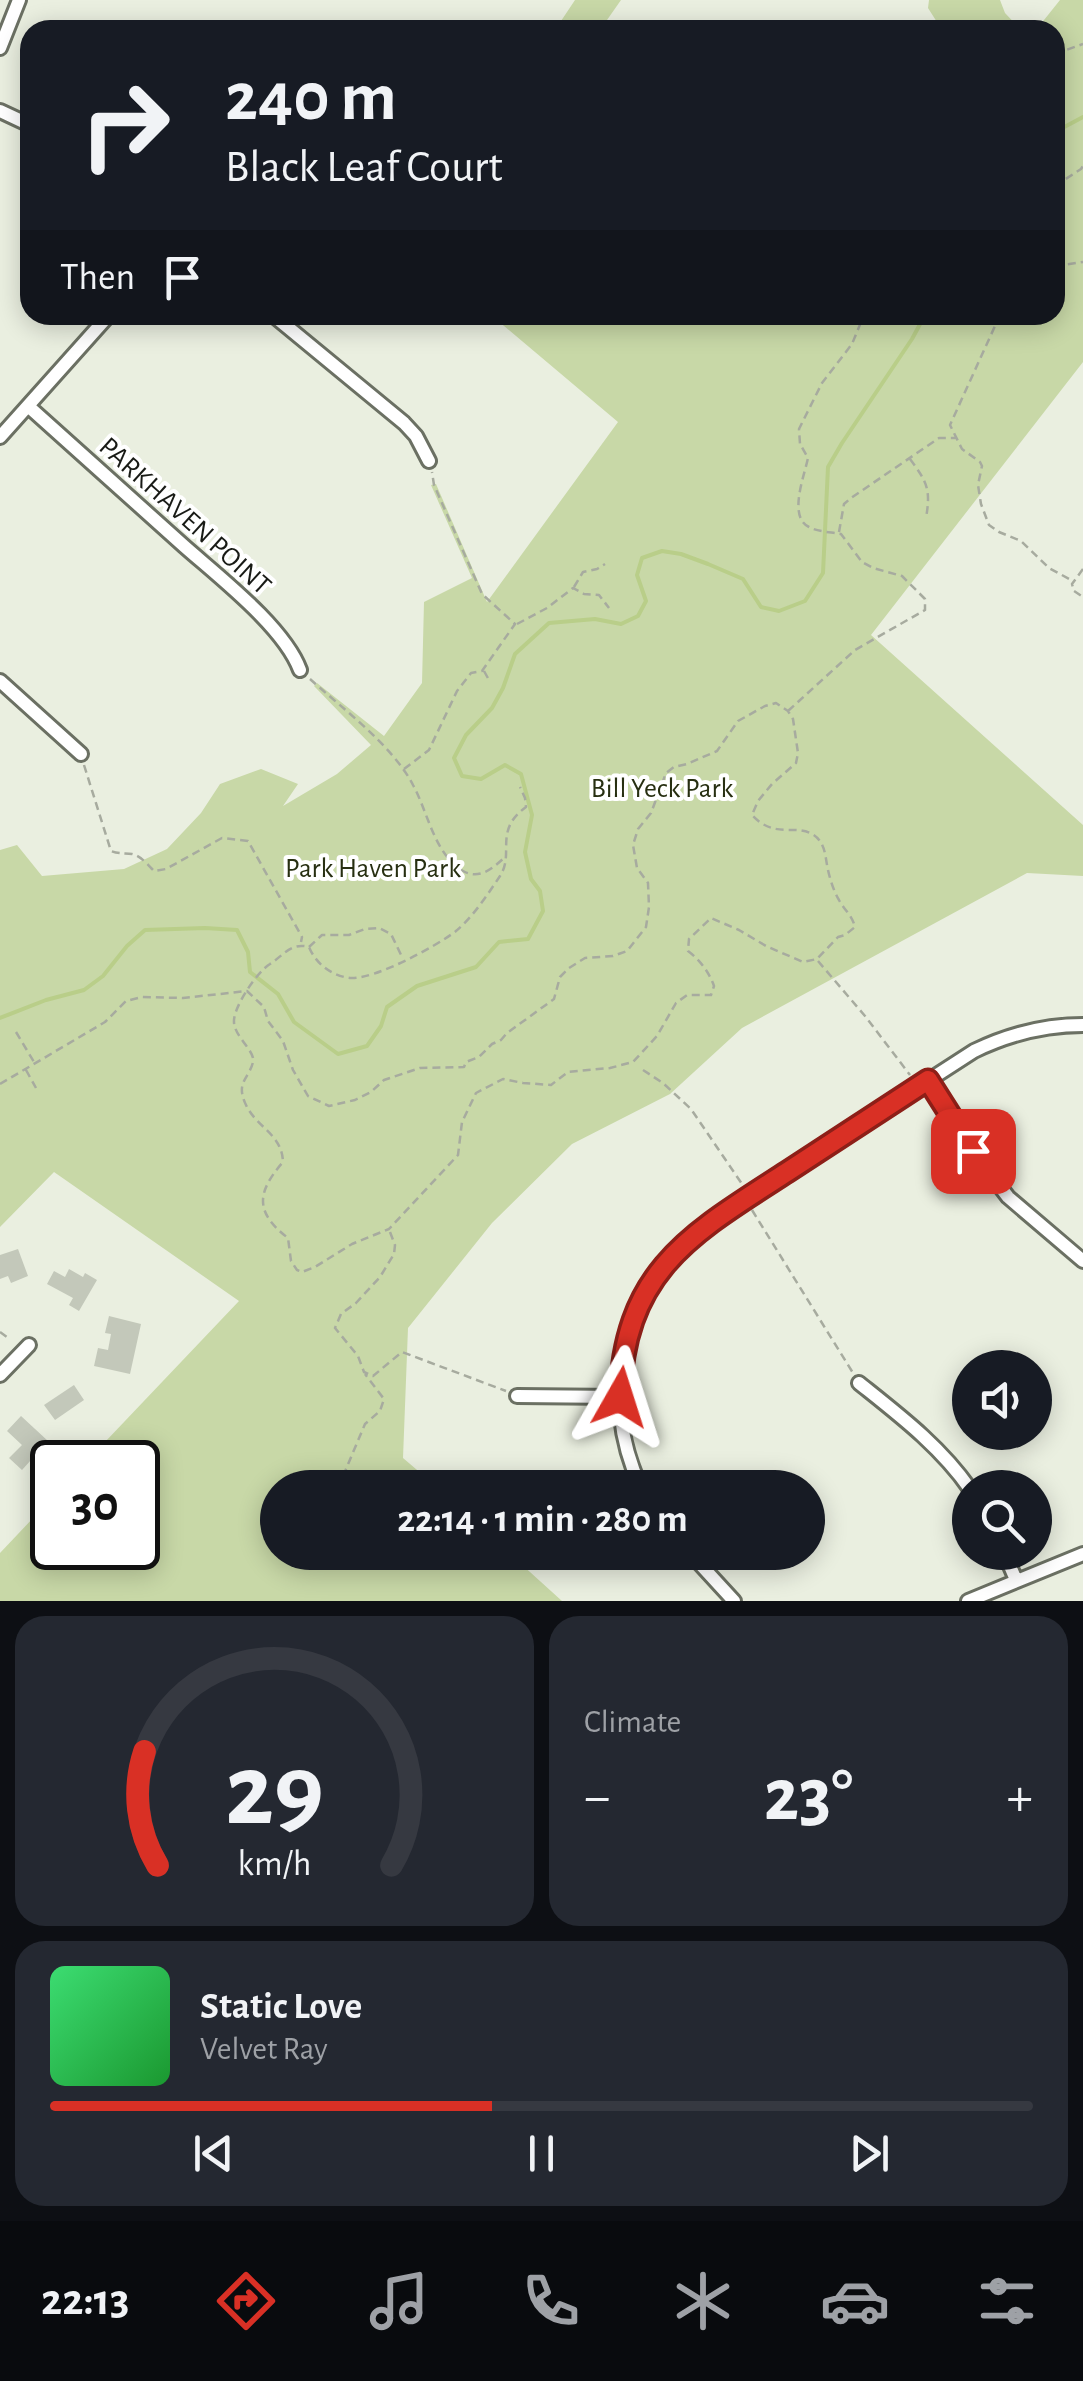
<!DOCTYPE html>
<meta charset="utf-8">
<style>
:root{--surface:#171b24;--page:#242831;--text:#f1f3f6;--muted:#9ea1a6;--line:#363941;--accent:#d93025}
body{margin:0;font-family:"Alegreya Sans",sans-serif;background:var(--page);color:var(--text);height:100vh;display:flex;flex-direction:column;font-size:38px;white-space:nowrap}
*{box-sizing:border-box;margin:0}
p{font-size:32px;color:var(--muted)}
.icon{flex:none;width:55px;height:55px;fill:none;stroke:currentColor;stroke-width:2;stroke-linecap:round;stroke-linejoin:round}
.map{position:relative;height:1601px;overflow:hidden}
.drawer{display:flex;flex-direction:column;gap:15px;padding:15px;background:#0d0f14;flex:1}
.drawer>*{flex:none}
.guide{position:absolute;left:20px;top:20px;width:1045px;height:305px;border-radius:30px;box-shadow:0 5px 25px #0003;background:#171b24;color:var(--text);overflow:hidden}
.buttons{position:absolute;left:952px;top:1350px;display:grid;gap:20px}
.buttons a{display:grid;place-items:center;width:100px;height:100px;border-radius:50%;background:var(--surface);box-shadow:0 5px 25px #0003;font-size:50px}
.speed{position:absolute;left:30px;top:1440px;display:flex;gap:20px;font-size:50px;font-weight:700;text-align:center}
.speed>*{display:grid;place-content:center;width:130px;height:130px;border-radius:50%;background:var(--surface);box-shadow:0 5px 25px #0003;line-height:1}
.speed .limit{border:5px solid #111;border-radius:15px;background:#fff;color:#111}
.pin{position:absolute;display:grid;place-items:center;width:85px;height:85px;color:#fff;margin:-42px;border-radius:20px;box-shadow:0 5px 15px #0006}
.me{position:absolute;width:110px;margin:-55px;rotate:6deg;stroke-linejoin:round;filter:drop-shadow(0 0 8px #0008)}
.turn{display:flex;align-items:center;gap:35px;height:210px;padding:0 40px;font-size:45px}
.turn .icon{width:130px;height:130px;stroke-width:2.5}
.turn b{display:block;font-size:70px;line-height:85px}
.then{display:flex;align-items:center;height:95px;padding:0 40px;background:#0003;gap:20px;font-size:38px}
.big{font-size:75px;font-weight:600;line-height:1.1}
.drawer .tile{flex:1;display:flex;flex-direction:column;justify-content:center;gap:15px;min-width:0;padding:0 35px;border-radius:30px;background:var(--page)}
.drawer .dial{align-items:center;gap:0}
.dial svg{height:260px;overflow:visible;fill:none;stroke:var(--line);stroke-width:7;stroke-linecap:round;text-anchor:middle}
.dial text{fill:var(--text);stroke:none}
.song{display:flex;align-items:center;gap:30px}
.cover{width:120px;height:120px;border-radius:15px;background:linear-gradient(135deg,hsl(140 70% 55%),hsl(130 70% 35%))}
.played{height:10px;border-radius:5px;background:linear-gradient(90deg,var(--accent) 45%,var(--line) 45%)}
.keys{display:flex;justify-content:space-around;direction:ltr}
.heat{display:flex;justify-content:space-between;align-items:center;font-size:55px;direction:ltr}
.drawer .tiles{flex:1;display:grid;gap:15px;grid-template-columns:1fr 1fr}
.tile:last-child{grid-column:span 2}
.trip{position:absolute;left:260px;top:1470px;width:565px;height:100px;border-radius:50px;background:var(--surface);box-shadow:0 5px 25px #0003;font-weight:600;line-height:100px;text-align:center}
.dock{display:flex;height:160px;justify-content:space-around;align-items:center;background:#090b0e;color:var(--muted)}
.dock .icon{width:70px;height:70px}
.dock .active{color:var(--accent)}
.dock b{font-size:45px;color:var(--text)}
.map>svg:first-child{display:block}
.green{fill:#c8d8a7}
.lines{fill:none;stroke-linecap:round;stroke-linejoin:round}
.stream{stroke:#b9ce89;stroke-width:4}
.building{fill:#c3c8ba}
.minor-casing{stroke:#6b7063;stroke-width:18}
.path{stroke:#a7ab9f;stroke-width:2.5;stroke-dasharray:8 5;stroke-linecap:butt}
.minor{stroke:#fff;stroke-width:12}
.route-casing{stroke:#8d1f18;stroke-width:25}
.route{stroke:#d93025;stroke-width:18}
.labels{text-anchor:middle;stroke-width:8;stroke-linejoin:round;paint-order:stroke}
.street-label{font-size:28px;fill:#181a15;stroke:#fff}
.park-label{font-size:28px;fill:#272f11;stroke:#fff}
</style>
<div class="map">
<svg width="1083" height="1601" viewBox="0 0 1083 1601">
<rect width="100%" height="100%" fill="#eaefe0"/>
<!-- green -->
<path class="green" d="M575,0H621L600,30H555Z
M929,0H1000L1005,13L1021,30L1040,25L1060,0H1083V362L871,635L1083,825V876L1027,873L742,1028L670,1094L572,1144L492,1223L408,1328L403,1458L437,1487L278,1488V1552L509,1553L562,1601H0V1553L52,1498V1548H138V1462H86L239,1301L54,1172L0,1227V850L17,845L42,876L124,869L167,849L201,813L220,784L261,769L298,784L283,806L337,774L371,745L314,686L317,683L384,736L422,683L424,602L472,578L431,485L436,484L487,602L618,422L491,315H1055V30H942L928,8Z"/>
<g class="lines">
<!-- stream -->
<path class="stream" d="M1055,132L1083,117
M0,1018L46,1000L84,990L103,976L127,946L145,930L205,928L237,930L248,952L250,972L278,994L294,1022L338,1054L367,1046L381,1026L387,1007L417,986L476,967L499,942L528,939L543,911L540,891L531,879L525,852L532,815L521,774L505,765L481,779L462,776L454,758L466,735L492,708L503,688L515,654L549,623L595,619L621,624L638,616L646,601L637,575L642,558L662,551L681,554L708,564L743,579L761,607L779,611L805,601L823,573L828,467L842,443L912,339L925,315"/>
</g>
<!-- building -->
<path class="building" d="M18,1249L28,1276L11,1283L8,1276L0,1279V1255Z
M69,1269L83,1277L85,1273L97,1280L79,1311L69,1305L73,1298L47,1284L54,1271L65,1277Z
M109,1316L141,1324L130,1374L94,1366L98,1348L108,1350L111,1334L105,1333Z
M74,1385L84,1400L55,1420L44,1405Z
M21,1416L48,1441L22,1470L9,1458L22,1445L7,1431Z"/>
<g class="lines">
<defs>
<path id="minor" d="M0,48L19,0
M0,111L30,125
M273,315L404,423L416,436L429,461
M28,406C80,453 132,499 184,546C219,577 284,627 300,670
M0,437L109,315
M0,681L81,754
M928,1081L973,1151L1008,1197L1083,1261
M0,1375L29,1345
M859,1383C899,1415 940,1446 970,1489
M517,1396L619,1397
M641,1488C596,1391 624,1287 708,1223L974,1051C1009,1034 1044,1025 1083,1025
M689,1552L734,1601
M1004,1552L1016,1580
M968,1601L1083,1554"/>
</defs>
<!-- minor casing -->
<use href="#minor" class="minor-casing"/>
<!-- path -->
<path class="path" d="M1026,29L1027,30
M1055,54L1083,44
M1055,186L1081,169L1083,166
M1055,266L1083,262
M1000,315L950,425L962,449L980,462L982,466L978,485L981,504L989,525L999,532L1021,541L1049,568L1073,581
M910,459C927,482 931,489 926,518
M839,532L844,504L851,498L939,438H956
M1083,569L1072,584L1074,591L1083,597
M574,587L583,572L597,569L605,564
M517,624L547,608L573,588L584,594L599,595L609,608
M484,671L489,680
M310,679C343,709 393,746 413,785C428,812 434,854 463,871C479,880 492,869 504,858
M788,711L855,650L925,610V599L902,576L873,568L862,562L841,534C831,532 818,532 809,527C788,517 804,477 808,458L800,444L799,429L822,383L852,344L864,315
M84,765L111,851C119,854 124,853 132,854C141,856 148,865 154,871L166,869L222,838L248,841L302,937L301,942
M404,769L429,750L457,691L471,673L482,671L515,624L482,594L434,485L432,472
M309,947L322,935H349L365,929L379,928L391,934L403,959
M818,961L865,1016L910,1075
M16,1032L34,1062
M26,1070L36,1088
M643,1070L663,1083L691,1109L742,1184
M0,1084L105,1022L126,1001L142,997L183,998L247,991L264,1007L268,1021L283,1041L293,1070L308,1096L329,1106L355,1100L371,1092L384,1080L420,1068L464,1067L466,1062L479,1057L492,1044L501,1040L507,1033L554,999L560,977L569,968L585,958L613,956L627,951L646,927L649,907L648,883L637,868L633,845L638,829L651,813L666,773L674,767L687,764L717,751L738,721L765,706L776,703L788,711L793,719L798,753L796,763L772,784L758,801L752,815C774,839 794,824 812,834C826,842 825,857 828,870C830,879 834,892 839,900C845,911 852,915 855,927L845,935L838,937L817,959L803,962L766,946L739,930L711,918L689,939L688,951C700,960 709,972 714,986L711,995H687L676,1003L657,1036L633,1062L610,1068L568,1072L551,1085L523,1083L503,1079L476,1093L462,1122L458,1155L389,1229L352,1244L315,1267L302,1272L297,1270L291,1261L288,1238C254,1212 257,1192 283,1162C282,1134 257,1128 246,1105C235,1082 249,1079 253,1062C256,1052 234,1036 234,1022C233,1007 258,971 270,964C284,955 291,942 309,947C316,964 332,976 350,978C374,980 437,946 456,931C473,917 488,894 500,876C515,853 493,831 526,807L525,798L520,787
M752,1210L853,1373
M390,1232L395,1245L394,1254L380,1277L356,1303L341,1314L335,1328L358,1356L364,1372L373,1376L402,1352L506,1391
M0,1332L7,1337
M338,1488L365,1424L380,1411L384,1399L365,1374
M280,1559L288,1552"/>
<!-- minor -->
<use href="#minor" class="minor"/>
</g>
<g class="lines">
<defs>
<path id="route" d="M620,1397C624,1270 691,1234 787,1172C834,1141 881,1111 928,1080L973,1151"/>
</defs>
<!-- route casing -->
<use href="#route" class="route-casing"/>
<!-- route -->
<use href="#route" class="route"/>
</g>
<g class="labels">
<!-- street labels -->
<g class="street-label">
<text transform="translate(186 515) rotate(42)" y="10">PARKHAVEN POINT</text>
</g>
<!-- park labels -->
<g class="park-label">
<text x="662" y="797">Bill Yeck Park</text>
<text x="373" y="877">Park Haven Park</text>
</g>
</g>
</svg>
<div class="buttons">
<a><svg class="icon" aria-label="sound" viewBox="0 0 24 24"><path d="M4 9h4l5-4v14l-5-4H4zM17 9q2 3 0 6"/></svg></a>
<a><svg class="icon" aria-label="search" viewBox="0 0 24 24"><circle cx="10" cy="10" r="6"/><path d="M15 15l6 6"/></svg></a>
</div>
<div class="speed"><div class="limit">30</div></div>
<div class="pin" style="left:973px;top:1151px;background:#d93025"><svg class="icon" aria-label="arrive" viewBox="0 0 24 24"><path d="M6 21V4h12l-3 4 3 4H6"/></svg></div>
<svg class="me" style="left:620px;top:1397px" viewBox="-20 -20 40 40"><path d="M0-17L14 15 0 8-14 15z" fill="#d93025" stroke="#fff" stroke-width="4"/></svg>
<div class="trip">22:14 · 1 min · 280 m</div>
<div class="guide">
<div class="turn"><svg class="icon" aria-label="right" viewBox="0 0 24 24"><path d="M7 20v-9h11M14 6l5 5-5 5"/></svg><div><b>240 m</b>Black Leaf Court</div></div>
<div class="then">Then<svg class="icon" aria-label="arrive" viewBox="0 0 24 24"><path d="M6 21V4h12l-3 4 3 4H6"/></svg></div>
</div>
</div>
<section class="drawer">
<div class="tiles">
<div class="tile dial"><svg viewBox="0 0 100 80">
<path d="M14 69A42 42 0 1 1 86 69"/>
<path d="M14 69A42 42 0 0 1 10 34" stroke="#d93025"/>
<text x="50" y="56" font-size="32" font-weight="700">29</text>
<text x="50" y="72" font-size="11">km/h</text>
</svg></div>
<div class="tile"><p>Climate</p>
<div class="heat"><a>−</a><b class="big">23°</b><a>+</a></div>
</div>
<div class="tile">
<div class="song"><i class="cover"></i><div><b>Static Love</b><p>Velvet Ray</p></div></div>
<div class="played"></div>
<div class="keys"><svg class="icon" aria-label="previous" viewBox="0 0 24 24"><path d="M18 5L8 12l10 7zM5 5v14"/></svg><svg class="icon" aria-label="pause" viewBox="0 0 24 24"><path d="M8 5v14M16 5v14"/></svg><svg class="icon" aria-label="next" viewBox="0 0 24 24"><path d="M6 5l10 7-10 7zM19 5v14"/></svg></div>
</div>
</div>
</section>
<nav class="dock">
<b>22:13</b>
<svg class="icon active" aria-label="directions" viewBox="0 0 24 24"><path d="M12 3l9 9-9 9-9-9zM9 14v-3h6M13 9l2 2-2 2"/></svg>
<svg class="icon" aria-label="music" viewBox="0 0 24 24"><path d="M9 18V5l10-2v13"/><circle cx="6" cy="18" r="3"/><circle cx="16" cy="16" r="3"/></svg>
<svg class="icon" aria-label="phone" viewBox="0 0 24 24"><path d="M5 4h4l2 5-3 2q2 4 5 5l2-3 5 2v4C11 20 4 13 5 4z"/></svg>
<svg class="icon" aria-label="climate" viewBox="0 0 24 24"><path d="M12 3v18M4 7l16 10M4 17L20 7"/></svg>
<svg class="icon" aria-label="car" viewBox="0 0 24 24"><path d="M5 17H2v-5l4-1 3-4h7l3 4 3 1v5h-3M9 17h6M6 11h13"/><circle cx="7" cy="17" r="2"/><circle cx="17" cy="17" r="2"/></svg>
<svg class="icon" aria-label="filters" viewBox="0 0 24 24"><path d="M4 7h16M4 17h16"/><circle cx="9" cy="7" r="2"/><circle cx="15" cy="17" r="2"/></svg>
</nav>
